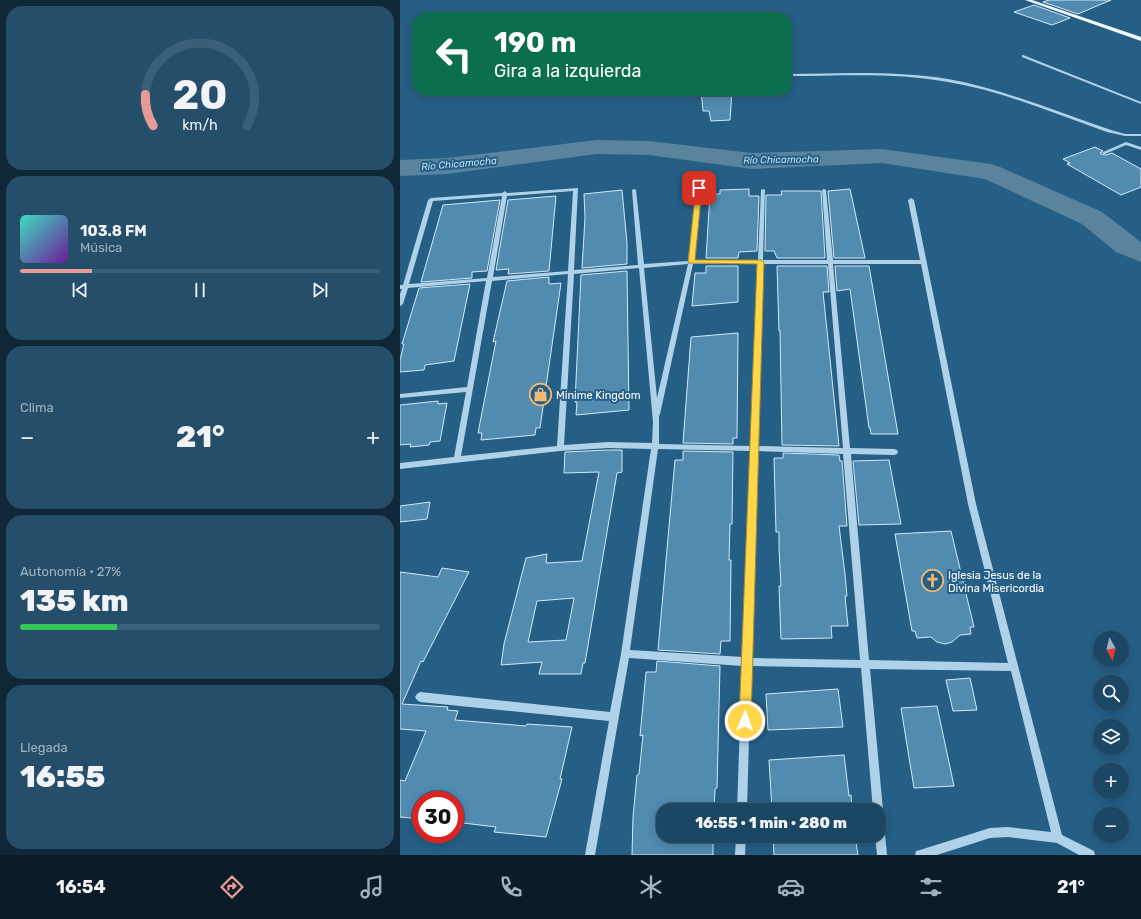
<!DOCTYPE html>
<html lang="es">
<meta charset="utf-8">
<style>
:root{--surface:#1c4764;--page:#254e6a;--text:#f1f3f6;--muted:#a0b2bf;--line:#3a5f78;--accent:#e69b98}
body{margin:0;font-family:Rubik,sans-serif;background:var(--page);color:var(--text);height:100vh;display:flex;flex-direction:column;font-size:15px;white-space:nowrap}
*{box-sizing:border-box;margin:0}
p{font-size:13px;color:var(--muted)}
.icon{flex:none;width:22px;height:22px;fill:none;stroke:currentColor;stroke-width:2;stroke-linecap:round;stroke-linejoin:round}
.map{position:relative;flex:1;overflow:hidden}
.drawer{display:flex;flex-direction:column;gap:6px;padding:6px;background:#0f2737;width:400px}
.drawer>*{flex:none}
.hud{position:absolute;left:12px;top:12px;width:380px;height:84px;border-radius:16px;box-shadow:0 2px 10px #0003,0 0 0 1px var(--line);background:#0b6e4f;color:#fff;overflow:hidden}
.needle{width:26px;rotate:172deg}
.buttons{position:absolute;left:693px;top:631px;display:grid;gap:8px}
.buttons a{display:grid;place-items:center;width:36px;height:36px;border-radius:50%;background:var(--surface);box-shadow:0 2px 10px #0003,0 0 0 1px var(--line);font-size:20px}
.speed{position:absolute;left:12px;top:791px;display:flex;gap:8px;font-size:20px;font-weight:700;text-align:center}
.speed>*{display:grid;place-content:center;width:52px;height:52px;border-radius:50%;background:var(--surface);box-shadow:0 2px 10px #0003,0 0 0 1px var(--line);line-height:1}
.speed .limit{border:6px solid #d22;background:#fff;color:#111}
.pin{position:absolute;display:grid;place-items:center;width:34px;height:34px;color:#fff;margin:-17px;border-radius:8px;box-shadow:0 2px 6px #0006}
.me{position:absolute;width:44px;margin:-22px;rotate:2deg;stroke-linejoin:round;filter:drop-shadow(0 0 3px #0008)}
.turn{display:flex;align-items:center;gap:14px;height:84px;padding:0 16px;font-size:18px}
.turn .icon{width:52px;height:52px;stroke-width:2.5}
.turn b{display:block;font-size:28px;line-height:34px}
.big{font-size:30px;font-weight:800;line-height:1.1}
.drawer .card{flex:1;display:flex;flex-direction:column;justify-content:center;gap:6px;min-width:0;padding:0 14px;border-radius:16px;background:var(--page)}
.drawer .dial{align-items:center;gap:0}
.dial svg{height:104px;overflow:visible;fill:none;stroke:var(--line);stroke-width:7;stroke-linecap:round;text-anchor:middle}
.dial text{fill:var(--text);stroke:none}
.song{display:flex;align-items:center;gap:12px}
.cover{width:48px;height:48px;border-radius:6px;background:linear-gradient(135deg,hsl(170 70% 55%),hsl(280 70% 35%))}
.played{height:4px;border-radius:2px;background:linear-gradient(90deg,var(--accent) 20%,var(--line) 20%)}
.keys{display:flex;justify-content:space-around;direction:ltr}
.heat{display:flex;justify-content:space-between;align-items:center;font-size:22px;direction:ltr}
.charge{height:6px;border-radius:3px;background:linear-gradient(90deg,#34c759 27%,var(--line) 0)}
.trip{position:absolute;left:256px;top:803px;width:230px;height:40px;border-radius:16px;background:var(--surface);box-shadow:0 2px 10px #0003,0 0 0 1px var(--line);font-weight:800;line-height:40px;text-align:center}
.menu{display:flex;height:64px;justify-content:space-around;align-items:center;background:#0b1c28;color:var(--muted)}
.menu .icon{width:28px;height:28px}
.menu .current{color:var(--accent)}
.menu b{font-size:18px;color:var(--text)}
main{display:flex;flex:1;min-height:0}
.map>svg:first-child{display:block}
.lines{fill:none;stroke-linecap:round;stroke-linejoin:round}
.river{fill:#5a839d;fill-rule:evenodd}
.building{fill:#518bb0;stroke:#d3e9f7;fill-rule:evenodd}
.minor{fill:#afd2e9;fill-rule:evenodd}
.major{fill:#f2f9fe;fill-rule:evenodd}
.route{fill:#ffd54a;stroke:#a68a30}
.labels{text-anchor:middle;stroke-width:4;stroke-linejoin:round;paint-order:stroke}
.far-water-label{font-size:10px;font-style:italic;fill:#bbdcf0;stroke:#255f86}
.poi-label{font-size:11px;fill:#fff;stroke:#255f86;text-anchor:start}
</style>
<main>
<section class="drawer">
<div class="card dial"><svg viewBox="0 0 100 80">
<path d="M14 69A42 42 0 1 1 86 69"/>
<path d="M14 69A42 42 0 0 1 8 45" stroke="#e69b98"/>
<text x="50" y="56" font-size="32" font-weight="700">20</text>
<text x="50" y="72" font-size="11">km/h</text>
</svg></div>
<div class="card">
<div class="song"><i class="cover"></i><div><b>103.8 FM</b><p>Música</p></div></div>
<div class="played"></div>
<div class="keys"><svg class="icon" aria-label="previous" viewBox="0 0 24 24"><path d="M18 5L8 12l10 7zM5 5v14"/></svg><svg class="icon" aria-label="pause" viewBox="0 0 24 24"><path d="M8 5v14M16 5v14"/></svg><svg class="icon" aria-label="next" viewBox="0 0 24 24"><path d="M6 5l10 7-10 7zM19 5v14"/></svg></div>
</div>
<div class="card"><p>Clima</p>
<div class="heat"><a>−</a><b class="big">21°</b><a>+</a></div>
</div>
<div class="card"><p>Autonomía · 27%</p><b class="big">135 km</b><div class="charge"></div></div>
<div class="card"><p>Llegada</p><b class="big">16:55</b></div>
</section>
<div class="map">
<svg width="741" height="855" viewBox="0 0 741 855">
<rect width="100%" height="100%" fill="#255f86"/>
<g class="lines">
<!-- river -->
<path class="river" d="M197,140L249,141L352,153L482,149L591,164L600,167L702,212L741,242V262L716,252L682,224L585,179L482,163L352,169L249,155L197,154L47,174L0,176V160L47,158Z"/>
</g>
<!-- building -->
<path class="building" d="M649,0H711L678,14L643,2Z
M634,5L670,18L652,25L614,12Z
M301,91H332L330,120L311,121L309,111H303Z
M695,147L703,151L700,153L701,154L706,155L712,153L741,169V187L721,195L667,164L670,163L663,159Z
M349,189V196H359L357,251L339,252L338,258H306L310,194H320V190Z
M450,189L465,258H434L428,191Z
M222,190L227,243V264L182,268L185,218L184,194Z
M381,191H421L425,258H377L374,251H365L366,195H382Z
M156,196L149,271L108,274L109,269L96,270L108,200Z
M100,200L87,271L72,272V278L21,282L43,205Z
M306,266H338V302L292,306L295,273H306Z
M377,266H427L429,292H423L439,446L382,445L380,330L379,331Z
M435,266H469L498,434H471L470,428H469L450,289L437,291Z
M227,271L229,410L176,415L177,402H175L181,275Z
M149,277V284L161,283L140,428H136L135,435L81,440L82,433H78L96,341L93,342L107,281Z
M70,284L54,361L25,365L24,370L0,372V360L4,344H2L19,288Z
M338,333L337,438H333V444L283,443L291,337Z
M38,401V404L47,403L40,441L30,442L29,445L10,447L11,444L0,445V405Z
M208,450H222V472L217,473L185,663H183L181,674H139L142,662L101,665L104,644L126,558L147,554L146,563L182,561L199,472L164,473L165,452ZM174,598L166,640L128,642L137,601Z
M283,451L333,452L332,524H330L329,560H331L330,641H321L320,654L258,650L275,460H283Z
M383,453L439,455L440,461H442L447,526H439L445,574L447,596H445L448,626H431L432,638L381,639L379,586H381L379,548V532H376L374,458H383Z
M489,460L501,524L459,525L453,461Z
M30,502L27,519L0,522V506Z
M551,531L574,627H570L571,634L560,635L552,642L545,644L537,642L531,637L517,638L515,631H512L495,534Z
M42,568L69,572L23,662L21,661L2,704L48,707L47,710L58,711L55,720L126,726L127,724L172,727L160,779H162L146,837L94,832L96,827L55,822V800H21V819L0,817V780L5,781L26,731L0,729V572L38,577Z
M257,661L320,666L317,788L315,789L314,810H263V836H313V855H232L233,817L237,775L239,774L243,735L240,736L246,672H256Z
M570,678L577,710L553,711L546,680Z
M438,689L443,727L368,730L366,694Z
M537,706L554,786L514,788L501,708Z
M444,755L449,796L451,795L452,810H372L369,760Z
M373,836H455L458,855H374Z"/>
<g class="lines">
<!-- minor -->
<path class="minor" d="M623,55L741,102V104L622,57V55Z
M457,73C487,73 518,74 548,79C604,89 657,112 711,130L725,134H741V136H725L707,132C655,114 603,91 548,82C495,72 441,76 387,76V74Z
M726,142L741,147V150L726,145L705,154L701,153Z
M297,187L301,188L294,260H358L361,190L363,189L365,190L363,260H427L422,190L424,189L426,190L433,260H520L508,200L511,198L514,200L576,504L662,835L694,851L695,855H679L657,843L608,837L590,838L537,855H515L516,851L520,850L590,828L608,827L651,832L611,671L470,669L483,810L482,814L479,815V810H473L461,668L351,666L347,810H337L342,666L229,658L195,855H185L209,721L20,702L17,700L15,697L17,694L20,692L210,712L221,654L251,449L208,448L160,451L0,469V463L54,457L66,392L0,398V394L67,387L86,281L8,288L3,304L0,306V294L2,289H0V285H3L28,200L31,198L102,193L105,191L107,193L178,188L174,270L238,265L232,190L234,189L236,190L244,264L288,261ZM173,191L168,271L93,277L107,196ZM102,196L87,278L9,284L33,201ZM288,264L257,398L244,268ZM293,264H358L351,446L259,444V416L260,414ZM363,264H428L443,448L358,446ZM433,264H521L568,504L608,663L469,660L451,454L494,455L497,454L498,452L497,450L494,449L450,448ZM239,268L253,422L252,443L208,442L164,445L174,274ZM168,274L157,446L61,456L92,281ZM258,449L351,451L343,657L230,650ZM358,451L443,454L460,660L352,658Z
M479,819L483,820L484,824L487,855H477L475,836H479Z
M336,836H346L345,855H335Z"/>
<!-- major -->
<path class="major" d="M625,0H632L741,37V41Z"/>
</g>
<!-- route -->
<path class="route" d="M296,186L302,188L295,260H361L364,262L351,721L349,725L345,727L341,725L339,721L357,264L288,263Z"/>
<!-- icons -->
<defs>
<symbol id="shop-ring" viewBox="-11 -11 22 22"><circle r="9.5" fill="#255f86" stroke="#f3b973" stroke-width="1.5"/><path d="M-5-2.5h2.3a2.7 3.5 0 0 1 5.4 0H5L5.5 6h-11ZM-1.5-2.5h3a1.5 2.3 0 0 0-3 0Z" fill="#f3b973"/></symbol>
<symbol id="church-ring" viewBox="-11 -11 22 22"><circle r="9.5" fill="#255f86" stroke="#f3b973" stroke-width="1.5"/><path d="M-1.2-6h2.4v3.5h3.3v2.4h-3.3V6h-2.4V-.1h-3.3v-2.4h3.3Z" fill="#f3b973"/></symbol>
</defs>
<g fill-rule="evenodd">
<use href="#shop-ring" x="128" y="382" width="25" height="25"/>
<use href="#church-ring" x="520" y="568" width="25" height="25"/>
</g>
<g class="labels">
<!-- far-water labels -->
<g class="far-water-label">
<text transform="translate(381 159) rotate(-1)" y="4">Río Chicamocha</text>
<text transform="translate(59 163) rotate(-5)" y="4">Río Chicamocha</text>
</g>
<!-- poi labels -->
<g class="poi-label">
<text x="156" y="399">Minime Kingdom</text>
<text x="548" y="579">Iglesia Jesus de la<tspan x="548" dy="13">Divina Misericordia</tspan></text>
</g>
</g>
</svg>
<div class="buttons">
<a><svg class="needle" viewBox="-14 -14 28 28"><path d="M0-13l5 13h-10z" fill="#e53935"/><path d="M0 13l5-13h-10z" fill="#a0b2bf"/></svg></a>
<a><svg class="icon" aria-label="search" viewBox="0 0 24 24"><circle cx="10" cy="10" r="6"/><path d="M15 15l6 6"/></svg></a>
<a><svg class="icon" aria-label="layers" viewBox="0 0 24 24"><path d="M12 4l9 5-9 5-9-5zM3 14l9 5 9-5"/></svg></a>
<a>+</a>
<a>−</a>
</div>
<div class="speed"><div class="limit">30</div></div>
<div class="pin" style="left:299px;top:188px;background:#d93025"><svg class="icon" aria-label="arrive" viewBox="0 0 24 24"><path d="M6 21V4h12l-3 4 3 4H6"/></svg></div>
<svg class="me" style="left:345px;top:721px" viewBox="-20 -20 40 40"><circle r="17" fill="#ffd54a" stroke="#fff" stroke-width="3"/><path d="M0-11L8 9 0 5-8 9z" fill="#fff"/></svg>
<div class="trip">16:55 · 1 min · 280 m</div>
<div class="hud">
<div class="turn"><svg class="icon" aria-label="left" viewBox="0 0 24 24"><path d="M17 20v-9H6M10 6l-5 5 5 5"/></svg><div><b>190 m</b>Gira a la izquierda</div></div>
</div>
</div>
</main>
<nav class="menu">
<b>16:54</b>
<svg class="icon current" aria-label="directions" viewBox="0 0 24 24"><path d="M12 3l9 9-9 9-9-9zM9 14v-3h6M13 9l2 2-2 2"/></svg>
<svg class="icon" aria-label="music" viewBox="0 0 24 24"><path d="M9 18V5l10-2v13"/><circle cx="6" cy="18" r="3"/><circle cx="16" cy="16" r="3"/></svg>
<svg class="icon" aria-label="phone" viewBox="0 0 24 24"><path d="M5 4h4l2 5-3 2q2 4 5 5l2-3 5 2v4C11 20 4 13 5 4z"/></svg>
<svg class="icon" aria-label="climate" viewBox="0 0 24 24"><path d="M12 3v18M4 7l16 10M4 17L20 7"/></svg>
<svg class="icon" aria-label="car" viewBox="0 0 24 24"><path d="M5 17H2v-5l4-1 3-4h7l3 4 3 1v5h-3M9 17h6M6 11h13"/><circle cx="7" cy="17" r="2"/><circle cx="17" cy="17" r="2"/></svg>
<svg class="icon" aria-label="filters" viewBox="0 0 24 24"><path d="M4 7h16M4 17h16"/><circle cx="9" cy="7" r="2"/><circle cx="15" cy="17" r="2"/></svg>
<b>21°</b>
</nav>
